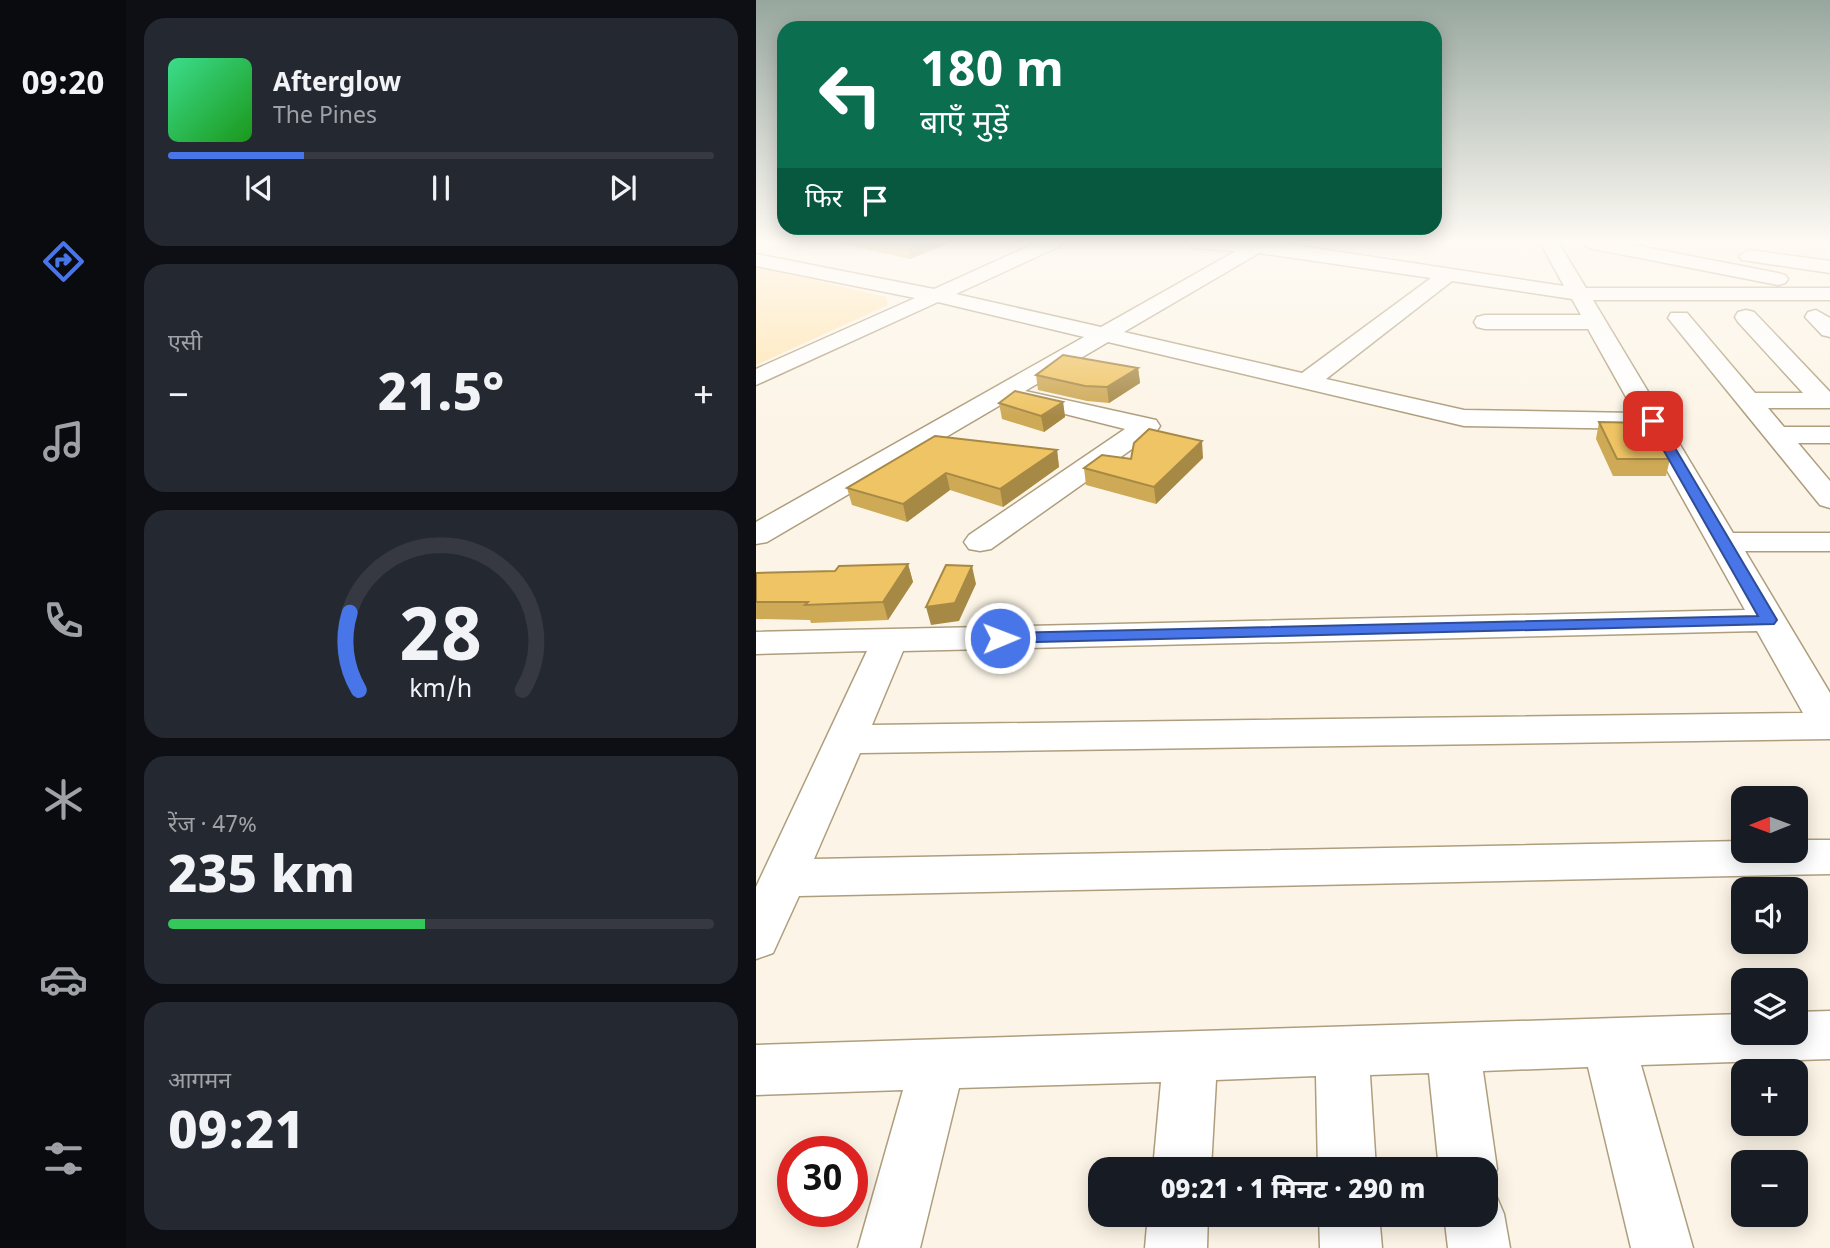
<!DOCTYPE html>
<html lang="hi">
<meta charset="utf-8">
<style>
:root{--surface:#171b24;--page:#242831;--text:#f1f3f6;--muted:#9ea1a6;--line:#363941;--accent:#4875e7}
body{margin:0;font-family:Georgia,"Noto Sans Devanagari",serif;background:var(--page);color:var(--text);height:100vh;display:flex;flex-direction:column;font-size:26px;white-space:nowrap}
*{box-sizing:border-box;margin:0}
p{font-size:23px;color:var(--muted)}
.icon{flex:none;width:38px;height:38px;fill:none;stroke:currentColor;stroke-width:2;stroke-linecap:round;stroke-linejoin:round}
.map{position:relative;flex:1;overflow:hidden}
.panel{display:flex;flex-direction:column;gap:18px;padding:18px;background:#0d0f14;width:630px}
.panel>*{flex:none}
.hud{position:absolute;left:21px;top:21px;width:665px;height:214px;border-radius:21px;box-shadow:0 4px 18px #0003;background:#0b6e4f;color:#fff;overflow:hidden}
.needle{width:46px;rotate:269deg}
.fabs{position:absolute;left:975px;top:786px;display:grid;gap:14px}
.fabs a{display:grid;place-items:center;width:77px;height:77px;border-radius:14px;background:var(--surface);box-shadow:0 4px 18px #0003;font-size:35px}
.speed{position:absolute;left:21px;top:1136px;display:flex;gap:14px;font-size:35px;font-weight:700;text-align:center}
.speed>*{display:grid;place-content:center;width:91px;height:91px;border-radius:50%;background:var(--surface);box-shadow:0 4px 18px #0003;line-height:1}
.speed .limit{border:10px solid #d22;background:#fff;color:#111}
.pin{position:absolute;display:grid;place-items:center;width:60px;height:60px;color:#fff;margin:-30px;border-radius:14px;box-shadow:0 4px 10px #0006}
.me{position:absolute;width:77px;margin:-38px;rotate:89deg;stroke-linejoin:round;filter:drop-shadow(0 0 5px #0008)}
.turn{display:flex;align-items:center;gap:24px;height:147px;padding:0 28px;font-size:32px}
.turn .icon{width:91px;height:91px;stroke-width:2.5}
.turn b{display:block;font-size:49px;line-height:60px}
.then{display:flex;align-items:center;height:66px;padding:0 28px;background:#0003;gap:14px;font-size:26px}
.big{font-size:52px;font-weight:800;line-height:1.1}
.panel .tile{flex:1;display:flex;flex-direction:column;justify-content:center;gap:10px;min-width:0;padding:0 24px;border-radius:21px;background:var(--page)}
.panel .dial{align-items:center;gap:0}
.dial svg{height:182px;overflow:visible;fill:none;stroke:var(--line);stroke-width:7;stroke-linecap:round;text-anchor:middle}
.dial text{fill:var(--text);stroke:none}
.song{display:flex;align-items:center;gap:21px}
.cover{width:84px;height:84px;border-radius:10px;background:linear-gradient(135deg,hsl(150 70% 55%),hsl(120 70% 35%))}
.played{height:7px;border-radius:4px;background:linear-gradient(90deg,var(--accent) 25%,var(--line) 25%)}
.keys{display:flex;justify-content:space-around;direction:ltr}
.heat{display:flex;justify-content:space-between;align-items:center;font-size:38px;direction:ltr}
.charge{height:10px;border-radius:5px;background:linear-gradient(90deg,#34c759 47%,var(--line) 0)}
.trip{position:absolute;left:332px;top:1157px;width:410px;height:70px;border-radius:21px;background:var(--surface);box-shadow:0 4px 18px #0003;font-weight:800;line-height:70px;text-align:center}
main{display:flex;flex:1;min-height:0}
.tab-bar{display:flex;flex-direction:column;width:126px;justify-content:space-around;align-items:center;background:#090b0e;color:var(--muted)}
.tab-bar .icon{width:49px;height:49px}
.tab-bar .on{color:var(--accent)}
.tab-bar b{font-size:32px;color:var(--text)}
.map>svg:first-child{display:block}
.green{fill:#ffe5b1}
.lines{fill:none;stroke-linecap:round;stroke-linejoin:round}
.minor-casing{stroke:#ae9e7d;stroke-width:3}
.minor{fill:#fff;fill-rule:evenodd}
.wall{fill:#cea956}
.shaded-wall{fill:#a78946}
.building{fill:#efc464;stroke:#a78946;stroke-width:2}
.route{fill:#4875e7;stroke:#2f4c96;stroke-width:2}
</style>
<main>
<nav class="tab-bar">
<b>09:20</b>
<svg class="icon on" aria-label="directions" viewBox="0 0 24 24"><path d="M12 3l9 9-9 9-9-9zM9 14v-3h6M13 9l2 2-2 2"/></svg>
<svg class="icon" aria-label="music" viewBox="0 0 24 24"><path d="M9 18V5l10-2v13"/><circle cx="6" cy="18" r="3"/><circle cx="16" cy="16" r="3"/></svg>
<svg class="icon" aria-label="phone" viewBox="0 0 24 24"><path d="M5 4h4l2 5-3 2q2 4 5 5l2-3 5 2v4C11 20 4 13 5 4z"/></svg>
<svg class="icon" aria-label="climate" viewBox="0 0 24 24"><path d="M12 3v18M4 7l16 10M4 17L20 7"/></svg>
<svg class="icon" aria-label="car" viewBox="0 0 24 24"><path d="M5 17H2v-5l4-1 3-4h7l3 4 3 1v5h-3M9 17h6M6 11h13"/><circle cx="7" cy="17" r="2"/><circle cx="17" cy="17" r="2"/></svg>
<svg class="icon" aria-label="filters" viewBox="0 0 24 24"><path d="M4 7h16M4 17h16"/><circle cx="9" cy="7" r="2"/><circle cx="15" cy="17" r="2"/></svg>
</nav>
<section class="panel">
<div class="tile">
<div class="song"><i class="cover"></i><div><b>Afterglow</b><p>The Pines</p></div></div>
<div class="played"></div>
<div class="keys"><svg class="icon" aria-label="previous" viewBox="0 0 24 24"><path d="M18 5L8 12l10 7zM5 5v14"/></svg><svg class="icon" aria-label="pause" viewBox="0 0 24 24"><path d="M8 5v14M16 5v14"/></svg><svg class="icon" aria-label="next" viewBox="0 0 24 24"><path d="M6 5l10 7-10 7zM19 5v14"/></svg></div>
</div>
<div class="tile"><p>एसी</p>
<div class="heat"><a>−</a><b class="big">21.5°</b><a>+</a></div>
</div>
<div class="tile dial"><svg viewBox="0 0 100 80">
<path d="M14 69A42 42 0 1 1 86 69"/>
<path d="M14 69A42 42 0 0 1 10 35" stroke="#4875e7"/>
<text x="50" y="56" font-size="32" font-weight="700">28</text>
<text x="50" y="72" font-size="11">km/h</text>
</svg></div>
<div class="tile"><p>रेंज · 47%</p><b class="big">235 km</b><div class="charge"></div></div>
<div class="tile"><p>आगमन</p><b class="big">09:21</b></div>
</section>
<div class="map">
<svg width="1074" height="1248" viewBox="0 0 1074 1248">
<rect width="100%" height="100%" fill="#fcf5e7"/>
<!-- green -->
<path class="green" d="M0,266L130,297L132,305L0,365Z"/>
<g class="lines">
<defs>
<path id="minor" d="M282,242H306L304,246L200,294L345,327L480,251L439,248L430,242H502L538,245L808,286L784,242H802L830,288H1074V300H837L977,533H1074V551H989L1074,693V739L104,753L58,859L987,841V850H1040V840H1074V874L43,896L17,953L0,959V887L111,651L0,654V632L989,610L888,429L708,426L352,342L269,391L400,420L404,426L400,432L235,549L224,551L213,549L208,542L213,535L369,429L253,400L11,542L0,544V522L328,337L182,302L0,385V369L159,298L0,266V254L178,289ZM503,253L675,278L546,373L368,332ZM696,281L816,299L825,315H729L721,317L718,322L721,327L729,329H832L879,413L708,410L570,379ZM1001,631L1047,713L116,725L147,651Z
M824,242H862L1022,273L1029,275L1032,279L1029,283L1022,285L833,248Z
M993,250L1074,261V273L986,260L983,256Z
M990,310L998,312L1074,392V408H1012L1028,427H1074V443H1042L1074,481V508L1064,505L912,318L915,313H931L999,393H1047L982,322L979,317L982,312Z
M1060,310L1074,318V337L1066,335L1049,317L1052,312Z
M1074,1011V1059L885,1065L937,1248H875L832,1067L727,1071L741,1169L733,1190L739,1193L748,1214L754,1248H692L688,1214H730V1169H683L673,1073L614,1075L620,1169H562L560,1076L460,1080L455,1169H397L405,1082L203,1088L164,1248H102L147,1090L0,1095V1045L987,1014V1032H1040V1012Z
M392,1214H452L451,1248H389Z
M563,1214H623L626,1248H564Z"/>
</defs>
<!-- minor casing -->
<use href="#minor" class="minor-casing"/>
<!-- minor -->
<use href="#minor" class="minor"/>
</g>
<!-- wall -->
<path class="wall" d="M77,242H196L154,259Z
M382,368L384,383L353,403L331,401L282,390L280,375Z
M307,402L309,417L288,432L246,419L243,403Z
M843,422L914,459L910,476H857L840,439Z
M301,450L303,467L247,507L194,490L151,522L96,505L91,488Z
M447,458L400,504L330,485L328,468L375,459Z
M152,564L157,582L132,620L55,623L54,620L0,619V573L79,571Z"/>
<!-- shaded-wall -->
<path class="shaded-wall" d="M151,242H196L154,259Z
M382,368L384,383L353,403L351,387Z
M307,402L309,417L288,432L285,416Z
M446,441L447,458L400,504L398,487Z
M301,450L303,467L247,507L244,489Z
M190,473L194,490L151,522L147,504Z
M152,564L157,582L132,620L127,602Z
M216,566L220,584L203,621L175,625L170,607Z"/>
<!-- building -->
<path class="building" d="M307,355L382,368L351,387L329,386L280,375Z
M259,391L307,402L285,416L243,403Z
M843,422L892,423L914,459H861Z
M393,429L446,441L398,487L328,468L346,455L375,459L378,443Z
M179,436L301,450L244,489L190,473L147,504L91,488Z
M152,564L127,602L49,605L52,602H0V573L79,571L83,566Z
M190,565L216,566L199,603L170,607Z"/>
<!-- sky -->
<linearGradient id="sky" x2="0" y2="1"><stop stop-color="#97a79e"/><stop offset="0.58" stop-color="#fefaf4"/><stop offset="1" stop-color="#fefaf4" stop-opacity="0"/></linearGradient>
<rect width="1074" height="417" fill="url(#sky)"/>
<!-- route -->
<path class="route" d="M897,417L903,421L1021,620L1018,624L244,643L236,638L244,633L1002,616L891,421Z"/>
</svg>
<div class="fabs">
<a><svg class="needle" viewBox="-14 -14 28 28"><path d="M0-13l5 13h-10z" fill="#e53935"/><path d="M0 13l5-13h-10z" fill="#9ea1a6"/></svg></a>
<a><svg class="icon" aria-label="sound" viewBox="0 0 24 24"><path d="M4 9h4l5-4v14l-5-4H4zM17 9q2 3 0 6"/></svg></a>
<a><svg class="icon" aria-label="layers" viewBox="0 0 24 24"><path d="M12 4l9 5-9 5-9-5zM3 14l9 5 9-5"/></svg></a>
<a>+</a>
<a>−</a>
</div>
<div class="speed"><div class="limit">30</div></div>
<div class="pin" style="left:897px;top:421px;background:#d93025"><svg class="icon" aria-label="arrive" viewBox="0 0 24 24"><path d="M6 21V4h12l-3 4 3 4H6"/></svg></div>
<svg class="me" style="left:244px;top:638px" viewBox="-20 -20 40 40"><circle r="17" fill="#4875e7" stroke="#fff" stroke-width="3"/><path d="M0-11L8 9 0 5-8 9z" fill="#fff"/></svg>
<div class="trip">09:21 · 1 मिनट · 290 m</div>
<div class="hud">
<div class="turn"><svg class="icon" aria-label="left" viewBox="0 0 24 24"><path d="M17 20v-9H6M10 6l-5 5 5 5"/></svg><div><b>180 m</b>बाएँ मुड़ें</div></div>
<div class="then">फिर<svg class="icon" aria-label="arrive" viewBox="0 0 24 24"><path d="M6 21V4h12l-3 4 3 4H6"/></svg></div>
</div>
</div>
</main>
